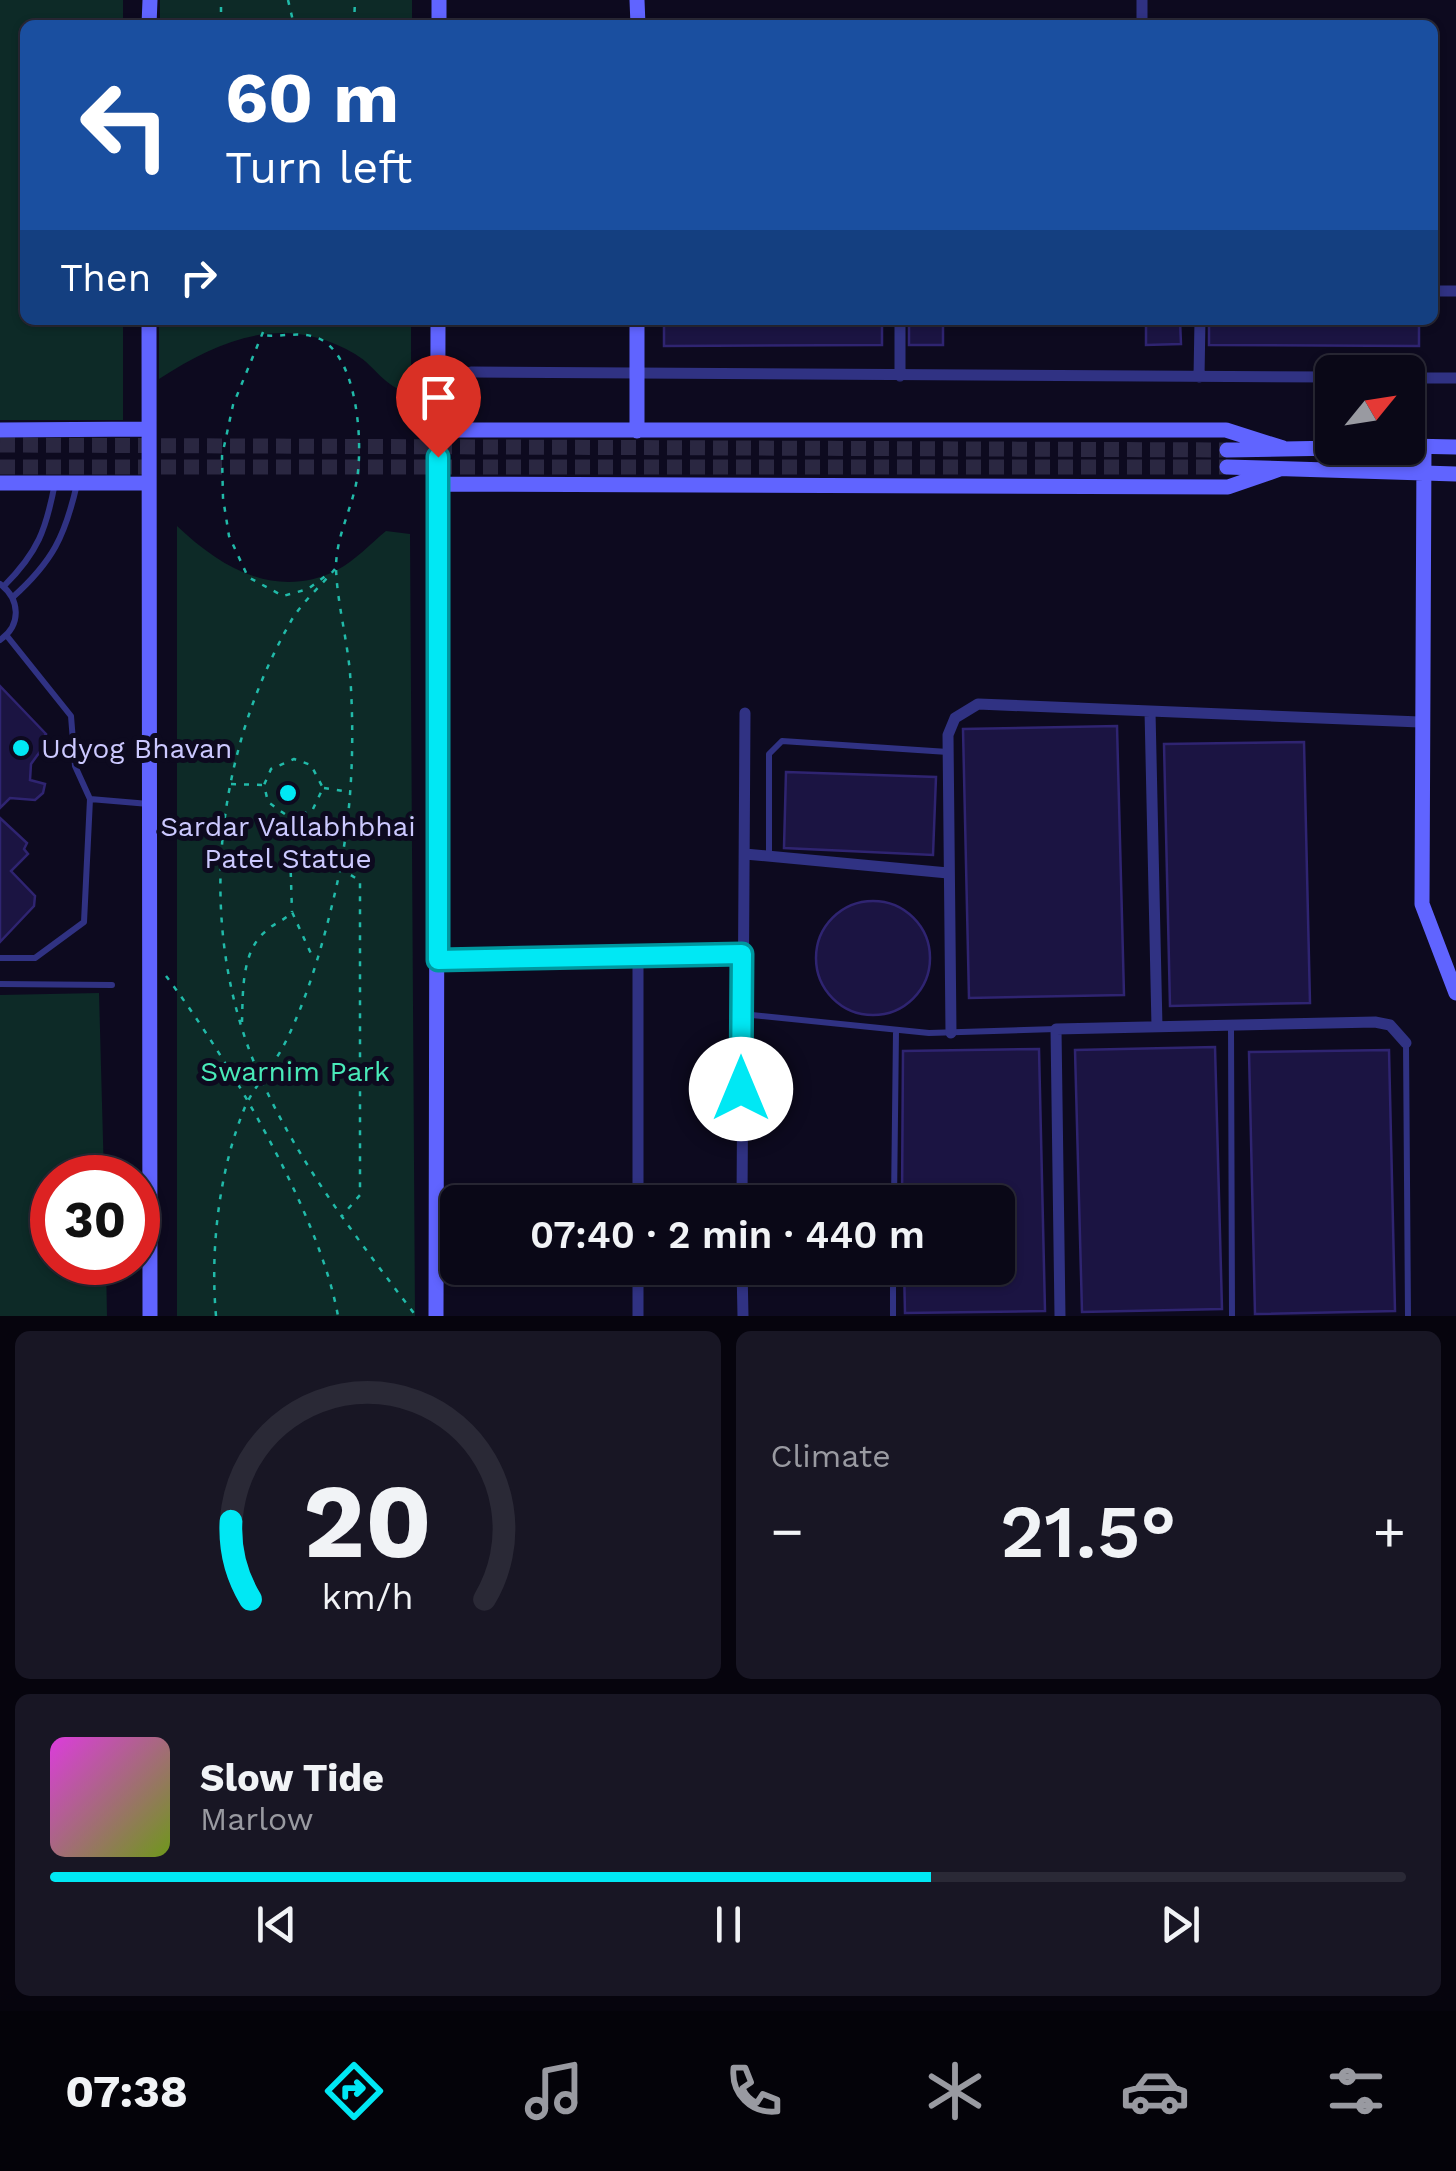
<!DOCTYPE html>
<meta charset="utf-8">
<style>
:root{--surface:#0a0817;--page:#181624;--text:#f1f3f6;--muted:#999aa1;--line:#2a2936;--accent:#00e8f4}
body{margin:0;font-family:"Work Sans",sans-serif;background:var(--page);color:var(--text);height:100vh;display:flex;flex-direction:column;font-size:38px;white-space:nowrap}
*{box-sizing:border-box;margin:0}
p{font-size:32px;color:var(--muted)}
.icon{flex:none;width:55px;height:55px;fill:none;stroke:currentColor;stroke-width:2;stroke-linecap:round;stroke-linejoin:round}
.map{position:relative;height:1316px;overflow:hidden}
.sheet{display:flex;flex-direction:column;gap:15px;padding:15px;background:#06040d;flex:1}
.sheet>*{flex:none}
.guide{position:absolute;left:20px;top:20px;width:1418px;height:305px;border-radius:15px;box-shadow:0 2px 8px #0004,0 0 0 2px var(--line);background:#1a4fa0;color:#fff;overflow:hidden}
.needle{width:65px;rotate:60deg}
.fabs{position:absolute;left:1315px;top:355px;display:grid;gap:20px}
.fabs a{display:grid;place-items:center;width:110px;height:110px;border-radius:15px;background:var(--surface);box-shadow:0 2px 8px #0004,0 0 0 2px var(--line);font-size:50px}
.speed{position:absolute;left:30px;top:1155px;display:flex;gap:20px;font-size:50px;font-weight:700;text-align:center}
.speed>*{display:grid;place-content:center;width:130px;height:130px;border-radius:50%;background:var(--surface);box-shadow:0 2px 8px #0004,0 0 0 2px var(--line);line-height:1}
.speed .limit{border:15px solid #d22;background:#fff;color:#111}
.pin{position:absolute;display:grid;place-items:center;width:85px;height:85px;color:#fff;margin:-102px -42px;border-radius:50% 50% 50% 0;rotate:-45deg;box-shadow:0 0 10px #0007}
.pin .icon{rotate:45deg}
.me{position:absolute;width:110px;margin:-55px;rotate:0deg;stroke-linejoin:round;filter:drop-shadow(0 0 8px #0008)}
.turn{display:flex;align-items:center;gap:35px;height:210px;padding:0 40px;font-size:45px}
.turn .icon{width:130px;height:130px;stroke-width:2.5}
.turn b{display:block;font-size:70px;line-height:85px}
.then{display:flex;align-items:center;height:95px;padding:0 40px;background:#0003;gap:20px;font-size:38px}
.big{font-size:75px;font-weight:600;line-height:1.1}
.sheet .widget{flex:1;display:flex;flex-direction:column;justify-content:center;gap:15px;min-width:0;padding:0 35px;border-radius:15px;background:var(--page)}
.sheet .dial{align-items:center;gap:0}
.dial svg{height:260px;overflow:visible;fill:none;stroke:var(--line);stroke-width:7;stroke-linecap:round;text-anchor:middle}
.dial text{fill:var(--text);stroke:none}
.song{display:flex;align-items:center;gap:30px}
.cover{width:120px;height:120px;border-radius:15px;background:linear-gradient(135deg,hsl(300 70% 55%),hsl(80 70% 35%))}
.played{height:10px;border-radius:5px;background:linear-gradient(90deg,var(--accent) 65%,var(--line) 65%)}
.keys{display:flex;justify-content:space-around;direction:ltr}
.heat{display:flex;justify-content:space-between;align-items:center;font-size:55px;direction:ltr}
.sheet .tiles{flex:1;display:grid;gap:15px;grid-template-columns:1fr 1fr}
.widget:last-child{grid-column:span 2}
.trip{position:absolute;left:440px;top:1185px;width:575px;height:100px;border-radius:15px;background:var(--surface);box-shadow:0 2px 8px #0004,0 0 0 2px var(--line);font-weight:600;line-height:100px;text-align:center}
.dock{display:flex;height:160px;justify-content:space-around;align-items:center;background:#040309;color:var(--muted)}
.dock .icon{width:70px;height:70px}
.dock .selected{color:var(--accent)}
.dock b{font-size:45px;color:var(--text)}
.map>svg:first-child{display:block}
.green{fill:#0d2a27}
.building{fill:#1b1442;stroke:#2f2471;stroke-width:2.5}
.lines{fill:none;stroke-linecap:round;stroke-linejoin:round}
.secondary-tunnel{stroke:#2a2741;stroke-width:15;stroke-dasharray:15 8;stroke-linecap:butt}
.path{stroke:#21baa9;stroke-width:2.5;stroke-dasharray:5 8;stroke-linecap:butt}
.lane{stroke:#303283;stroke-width:6}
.street{stroke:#303283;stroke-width:11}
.secondary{stroke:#6064ff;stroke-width:15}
.route-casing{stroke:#00979f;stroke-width:25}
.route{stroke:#00e8f4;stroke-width:18}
.poi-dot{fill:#00e8f4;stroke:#0d0a1f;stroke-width:4}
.labels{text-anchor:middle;stroke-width:10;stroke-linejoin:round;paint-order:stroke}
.poi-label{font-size:28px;fill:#ccc9ff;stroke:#0d0a1f;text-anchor:start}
.park-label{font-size:28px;fill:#49eab9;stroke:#0d0a1f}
</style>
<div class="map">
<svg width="1456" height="1316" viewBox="0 0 1456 1316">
<rect width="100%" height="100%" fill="#0d0a1f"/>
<!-- green -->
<path class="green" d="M0,0H123V25H25V320H123V420H0Z
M160,0H412V25H160Z
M159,320H411V394C381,385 378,368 355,354C285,313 222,338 159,379Z
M177,526C220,567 276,601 337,570C355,561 371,543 386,531L410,534L415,1316H177Z
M99,993L104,1177L52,1178V1262L106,1263L107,1316H0V995Z"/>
<!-- building -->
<path class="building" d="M664,320H882V345L664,346Z
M909,320H943V345H909Z
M1146,320H1180L1181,344L1146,345Z
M1209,320H1419V346L1209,345Z
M0,686L46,734L43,738L47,742L31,764L30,780L45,784L43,793L35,800L10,798L0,808Z
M1117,726L1124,995L969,998L963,729Z
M1304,742L1310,1003L1170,1006L1164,744Z
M786,772L936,777L933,855L784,848Z
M0,818L27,843L24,849L28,854L11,871L35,896L34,906L0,942Z
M816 958a57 57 0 1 1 114 0a57 57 0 1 1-114 0Z
M1215,1047L1222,1309L1082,1312L1075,1050Z
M1039,1049L1045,1311L905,1313L904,1268H998V1202H902L903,1051Z
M1389,1050L1395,1311L1255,1314L1249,1052Z"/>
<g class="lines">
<!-- secondary-tunnel -->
<path class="secondary-tunnel" d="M0,445L1227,450
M0,467H1227"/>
<!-- path -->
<path class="path" d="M288,0L294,25
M221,25V0
M354,25L355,0
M244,320L262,326
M268,320L233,405L222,456L223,498L229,536L248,577L283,596L308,589L331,572
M335,569C321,586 302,602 291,621C212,760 195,934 262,1081C301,1167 359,1241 416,1316
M231,784L263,785
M324,788L350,792
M289,817L312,811L323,788L311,765L294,759L271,769L264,785L268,802L289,817L292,912
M340,868L360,881V1195L341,1217
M166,976C229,1059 320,1215 338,1316
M242,1022C243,993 241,951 266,931C274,923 284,921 292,912L313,958
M216,1316C210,1249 219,1170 245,1107C255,1085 274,1065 285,1043C309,995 325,937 337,884C352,816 355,743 350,673C347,638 337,602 336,568C336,536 352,509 357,479C363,443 358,358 320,339C301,330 280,338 261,335"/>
<!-- lane -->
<path class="lane" d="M0,584C20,599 22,625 0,640
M4,586C38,552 46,530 55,483
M13,597C53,561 65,536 77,484
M7,636L71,716L75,766L90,799L149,804
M769,855V754L782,741L948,752
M0,958H35L84,922L90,799
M0,984L112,985
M742,1014L929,1033L1056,1029
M1231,1026L1232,1316
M1406,1043L1408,1316
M894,1202L896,1031
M893,1316V1268"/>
<!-- street -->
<path class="street" d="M1142,25V0
M1432,291H1456
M471,372L1332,377
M900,376V320
M1199,377L1200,320
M1408,378H1456
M1150,711L1157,1027
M745,854L948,873
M438,960L741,954
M951,1033L948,735L955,718L978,704L1420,722
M638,1202V955
M742,1202L745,713
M742,1268L743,1316
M638,1316V1268
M1060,1316L1056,1029L1375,1022L1390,1025L1406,1043"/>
<!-- secondary -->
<path class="secondary" d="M637,0L638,25
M149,25L150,0
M439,25V0
M149,320L150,1316
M0,430L149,429
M438,430H1226L1283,448
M637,431V320
M1408,446L1456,447
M1424,446L1422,904L1456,993
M1227,450L1339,448
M1227,467L1456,474
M0,483H149
M438,484L1228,487L1280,469
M436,1316L438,320"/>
</g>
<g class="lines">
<defs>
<path id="route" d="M438,457V960L742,954L741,1089"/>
</defs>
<!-- route casing -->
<use href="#route" class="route-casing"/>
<!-- route -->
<use href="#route" class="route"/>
</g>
<!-- markers -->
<g class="poi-dot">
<circle cx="21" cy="748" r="10"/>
<circle cx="288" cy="793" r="10"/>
</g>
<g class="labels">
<!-- poi labels -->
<g class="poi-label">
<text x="41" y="758">Udyog Bhavan</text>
<text x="288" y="836" text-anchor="middle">Sardar Vallabhbhai<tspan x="288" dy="32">Patel Statue</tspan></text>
</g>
<!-- park labels -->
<g class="park-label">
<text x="295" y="1081">Swarnim Park</text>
</g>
</g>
</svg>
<div class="fabs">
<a><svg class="needle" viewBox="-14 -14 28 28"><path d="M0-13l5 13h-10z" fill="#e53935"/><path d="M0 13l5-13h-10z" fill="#999aa1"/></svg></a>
</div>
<div class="speed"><div class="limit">30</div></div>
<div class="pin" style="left:438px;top:457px;background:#d93025"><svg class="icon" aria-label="arrive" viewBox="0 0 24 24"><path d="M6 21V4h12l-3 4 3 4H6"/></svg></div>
<svg class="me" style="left:741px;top:1089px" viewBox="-20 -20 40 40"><circle r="19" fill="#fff"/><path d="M0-13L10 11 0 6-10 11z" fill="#00e8f4"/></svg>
<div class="trip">07:40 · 2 min · 440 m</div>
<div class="guide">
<div class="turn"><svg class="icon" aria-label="left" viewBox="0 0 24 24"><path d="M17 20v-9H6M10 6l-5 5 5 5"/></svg><div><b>60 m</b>Turn left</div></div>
<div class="then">Then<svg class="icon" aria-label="right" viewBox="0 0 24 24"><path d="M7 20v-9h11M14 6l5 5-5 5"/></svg></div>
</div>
</div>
<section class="sheet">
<div class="tiles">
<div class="widget dial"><svg viewBox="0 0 100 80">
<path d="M14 69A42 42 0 1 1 86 69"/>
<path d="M14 69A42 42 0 0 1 8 45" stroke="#00e8f4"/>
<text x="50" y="56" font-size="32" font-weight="700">20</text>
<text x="50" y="72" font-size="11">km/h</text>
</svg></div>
<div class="widget"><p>Climate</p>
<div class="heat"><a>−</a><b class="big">21.5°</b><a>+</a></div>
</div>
<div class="widget">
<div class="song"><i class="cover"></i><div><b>Slow Tide</b><p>Marlow</p></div></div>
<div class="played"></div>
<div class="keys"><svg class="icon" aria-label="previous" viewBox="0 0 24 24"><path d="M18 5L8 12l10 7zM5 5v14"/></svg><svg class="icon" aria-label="pause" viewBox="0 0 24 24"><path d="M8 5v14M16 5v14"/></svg><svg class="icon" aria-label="next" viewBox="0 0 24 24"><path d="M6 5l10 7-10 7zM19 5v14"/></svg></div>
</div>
</div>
</section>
<nav class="dock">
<b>07:38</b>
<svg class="icon selected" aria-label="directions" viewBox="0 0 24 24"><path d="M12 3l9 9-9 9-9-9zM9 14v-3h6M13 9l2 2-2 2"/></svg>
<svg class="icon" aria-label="music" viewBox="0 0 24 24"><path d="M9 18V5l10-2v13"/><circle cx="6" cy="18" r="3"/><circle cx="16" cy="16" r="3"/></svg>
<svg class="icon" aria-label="phone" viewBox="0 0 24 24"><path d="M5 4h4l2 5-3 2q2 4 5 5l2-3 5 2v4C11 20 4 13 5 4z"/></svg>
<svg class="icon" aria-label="climate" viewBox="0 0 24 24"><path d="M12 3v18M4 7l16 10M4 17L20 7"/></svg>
<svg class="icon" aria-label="car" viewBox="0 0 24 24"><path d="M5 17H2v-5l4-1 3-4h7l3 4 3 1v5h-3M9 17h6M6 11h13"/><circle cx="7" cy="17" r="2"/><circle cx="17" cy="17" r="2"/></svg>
<svg class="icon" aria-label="filters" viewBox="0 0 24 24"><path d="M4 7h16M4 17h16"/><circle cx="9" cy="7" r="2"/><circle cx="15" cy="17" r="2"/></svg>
</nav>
